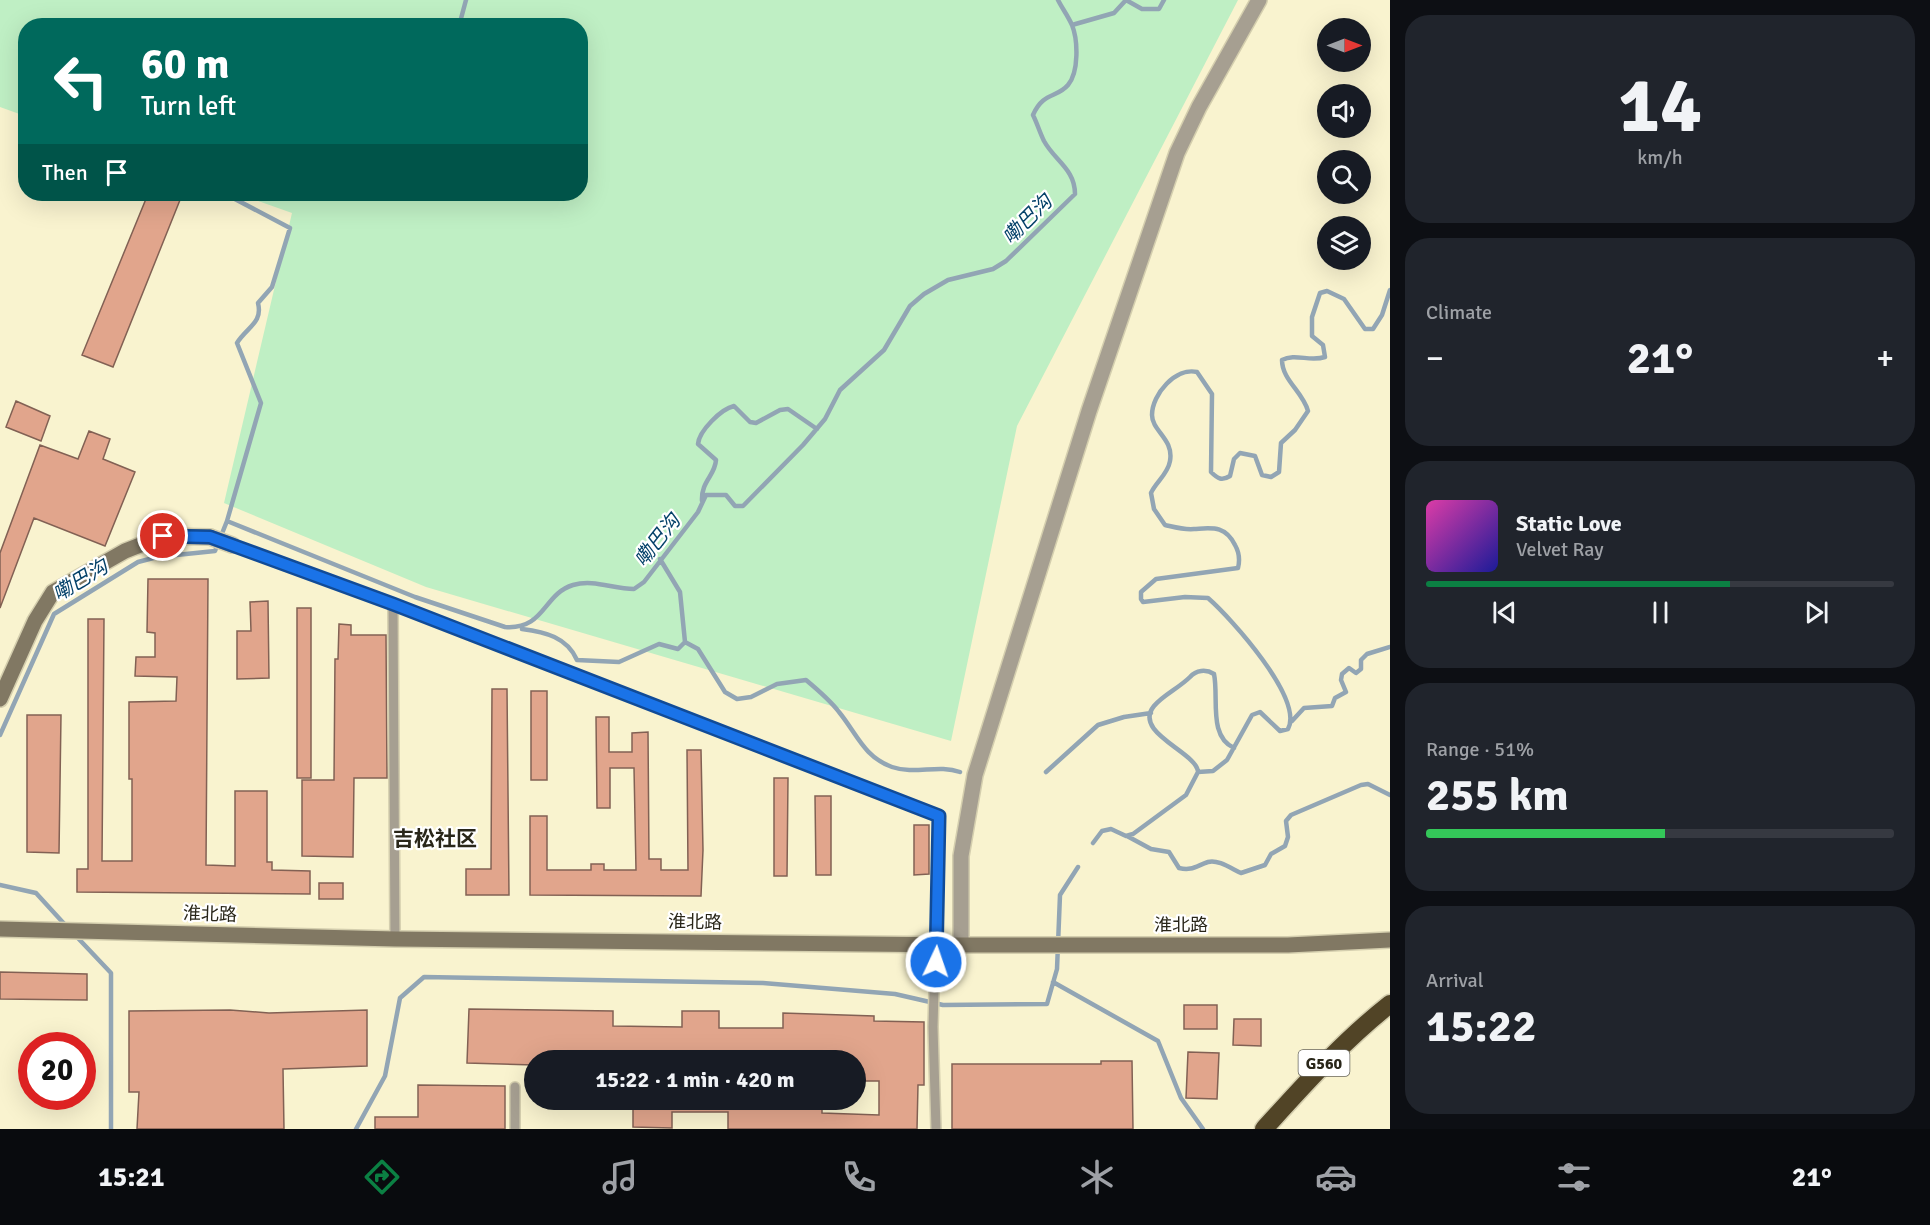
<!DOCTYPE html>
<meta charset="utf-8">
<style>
:root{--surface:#171b24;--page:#20242c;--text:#f1f3f6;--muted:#9ea1a6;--line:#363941;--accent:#0b8043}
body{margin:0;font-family:Signika,"Noto Sans SC",sans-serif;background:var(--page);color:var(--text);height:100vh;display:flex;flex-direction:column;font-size:22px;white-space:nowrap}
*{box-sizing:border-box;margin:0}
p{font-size:20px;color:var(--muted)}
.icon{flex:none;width:33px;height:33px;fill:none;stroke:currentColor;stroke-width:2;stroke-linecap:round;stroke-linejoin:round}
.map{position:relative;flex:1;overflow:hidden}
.details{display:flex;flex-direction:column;gap:15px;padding:15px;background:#0d0f14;width:540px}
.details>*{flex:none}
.banner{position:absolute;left:18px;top:18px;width:570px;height:183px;border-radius:24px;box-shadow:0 6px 24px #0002;background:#00695c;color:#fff;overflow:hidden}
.needle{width:39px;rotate:90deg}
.buttons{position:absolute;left:1317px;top:18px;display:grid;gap:12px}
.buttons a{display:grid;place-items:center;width:54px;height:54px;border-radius:50%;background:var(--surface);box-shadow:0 6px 24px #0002;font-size:30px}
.speed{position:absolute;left:18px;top:1032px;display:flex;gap:12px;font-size:30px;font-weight:700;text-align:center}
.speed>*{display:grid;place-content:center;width:78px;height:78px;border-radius:50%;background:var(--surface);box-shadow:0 6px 24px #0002;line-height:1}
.speed .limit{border:9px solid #d22;background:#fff;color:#111}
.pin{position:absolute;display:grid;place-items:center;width:51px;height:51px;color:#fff;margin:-26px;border:3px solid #fff;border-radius:50%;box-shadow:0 2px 6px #0007}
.me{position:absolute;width:66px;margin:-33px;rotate:3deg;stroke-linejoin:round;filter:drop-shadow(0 0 4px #0008)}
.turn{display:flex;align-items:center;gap:21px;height:126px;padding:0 24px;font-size:27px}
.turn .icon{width:78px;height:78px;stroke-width:2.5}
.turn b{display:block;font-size:42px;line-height:51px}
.then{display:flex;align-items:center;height:57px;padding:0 24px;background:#0003;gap:12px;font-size:22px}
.big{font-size:45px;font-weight:800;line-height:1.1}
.details .card{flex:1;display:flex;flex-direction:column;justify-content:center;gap:9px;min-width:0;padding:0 21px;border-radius:24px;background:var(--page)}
.details .dial{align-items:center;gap:0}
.dial b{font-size:78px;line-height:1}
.song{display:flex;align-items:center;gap:18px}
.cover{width:72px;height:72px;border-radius:9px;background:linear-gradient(135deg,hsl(320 70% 55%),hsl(240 70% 35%))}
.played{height:6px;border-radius:3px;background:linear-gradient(90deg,var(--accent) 65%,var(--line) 65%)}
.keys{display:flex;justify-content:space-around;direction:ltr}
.heat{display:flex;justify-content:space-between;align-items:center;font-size:33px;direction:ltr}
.charge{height:9px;border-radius:4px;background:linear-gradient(90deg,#34c759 51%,var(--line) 0)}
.trip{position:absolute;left:524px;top:1050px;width:342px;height:60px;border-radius:30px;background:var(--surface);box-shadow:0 6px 24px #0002;font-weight:800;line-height:60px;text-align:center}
.tab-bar{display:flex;height:96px;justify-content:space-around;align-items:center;background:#090b0e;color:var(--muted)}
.tab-bar .icon{width:42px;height:42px}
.tab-bar .current{color:var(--accent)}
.tab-bar b{font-size:27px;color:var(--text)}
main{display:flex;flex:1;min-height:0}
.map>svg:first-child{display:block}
.green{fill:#bfefc4}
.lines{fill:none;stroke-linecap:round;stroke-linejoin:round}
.stream{stroke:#92a5b4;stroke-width:4.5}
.building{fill:#e1a58c;stroke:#826154;stroke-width:1.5}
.lane-casing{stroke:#d4ceae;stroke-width:12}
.street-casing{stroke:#d4ceae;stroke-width:18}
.secondary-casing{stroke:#d4ceae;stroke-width:18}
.highway-casing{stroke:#d4ceae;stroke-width:21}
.lane{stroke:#a69f91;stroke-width:9}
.street{stroke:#a69f91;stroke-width:15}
.secondary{stroke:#817863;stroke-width:15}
.highway{stroke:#514426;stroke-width:18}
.route-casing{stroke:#114b97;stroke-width:15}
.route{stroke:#1a73e8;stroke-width:10}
.labels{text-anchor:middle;stroke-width:4.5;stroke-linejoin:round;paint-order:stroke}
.shield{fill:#fff;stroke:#69675e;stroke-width:1.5}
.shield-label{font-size:16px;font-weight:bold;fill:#292619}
.street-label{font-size:18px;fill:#292619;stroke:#fff}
.water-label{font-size:20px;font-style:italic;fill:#044169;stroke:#fff}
.quarter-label{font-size:21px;font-weight:bold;fill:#292619;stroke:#fff}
</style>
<main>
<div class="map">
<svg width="1390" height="1129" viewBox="0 0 1390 1129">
<rect width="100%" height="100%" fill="#f9f3cf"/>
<!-- green -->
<path class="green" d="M0,0H1238L1017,426L951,741L426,587L224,503L292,213L239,194H580V26H26L25,116L0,107Z"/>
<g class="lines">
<!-- stream -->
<path class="stream" d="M1072,25L1114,13L1126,0L1142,9H1159L1164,0
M459,26L466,0
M702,501C701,481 715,476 716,460L698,444C699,431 721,409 734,406L750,422L756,423L780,410L788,409L817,429
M227,521L415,597L505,627C545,630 543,594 573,585C594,579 613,589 634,589L644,582L698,512L706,495H726L735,506H743L803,445L825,419L840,390L884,350L910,306L924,294L948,280L993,269L1006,261L1075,194C1075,169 1055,161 1044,141C1040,133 1037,123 1033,115C1043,92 1057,98 1068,85C1079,72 1078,40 1072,25C1068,16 1062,8 1058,0
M522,629C545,632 567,637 577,660L619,662L659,644L678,649L685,642L680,592L660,559
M685,642L698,649L725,692L737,699L751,697L777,684L806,680C818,690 830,700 839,712C857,734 864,757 892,767C915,775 938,764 960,772
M1292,721L1304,708L1332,706L1335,698L1346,692L1341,680L1342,674L1349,668L1356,673L1361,669V660L1367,654L1390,647
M0,735L54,614L138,562L157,557L215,551L227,521L261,403L237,343C247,327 263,323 258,303L272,287L290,228L233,198L215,194
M1046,772L1098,725L1124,717L1151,713
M1198,772C1197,752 1132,733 1154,706C1163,695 1179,688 1190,677C1196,670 1206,669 1214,674C1219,698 1208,736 1234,748
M1127,836L1151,849L1169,852L1179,868C1192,871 1196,866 1208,862C1218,859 1232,869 1241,873L1265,865L1271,854L1285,846L1288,837L1286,821L1291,815L1361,785L1368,784L1390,795
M1093,843L1102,831L1111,829L1126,836L1133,834L1186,795L1198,772L1213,771L1227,760L1252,715L1260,712L1280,731L1288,729C1304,699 1231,618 1208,598L1185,597L1143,602L1141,599V592L1156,579L1238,568C1240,560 1239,552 1235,545C1225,525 1212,528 1194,529C1184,530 1174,527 1165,525L1154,509L1151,493C1156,482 1168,474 1170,461C1174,439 1152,431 1152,415C1152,394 1176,367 1197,372L1212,394L1211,472C1218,479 1222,481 1230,476L1234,459L1240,453L1255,456L1262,475L1271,477L1279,472L1281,443L1295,430L1308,411C1303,392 1282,380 1282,360C1295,353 1310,362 1325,357L1323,345L1312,336V317L1320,293L1327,291L1344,299L1365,329H1373L1382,315L1390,290
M0,885L36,893L68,928
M76,936L111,973V1129
M1053,982L1158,1041L1181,1098L1203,1129
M356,1129L385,1076L400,998L424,977L763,983L895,994L943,1005L1047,1004L1057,969L1060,895L1078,867"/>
</g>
<!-- building -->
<path class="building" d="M148,194H163L180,200L113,367L82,355Z
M16,401L50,416L41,441L6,427Z
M89,431L110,439L103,459L135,472L105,546L34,518L0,608V553L40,445L78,459Z
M148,579H208L206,865L235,866V791H267V862H272V870L310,871V894L77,892V869H88V619H104L102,861H132V779H129V702L176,701L177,677L135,676L136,657H155V633L147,632Z
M268,601L269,678L237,679V631H251L250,602Z
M297,608H311V778H297Z
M339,624L351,625V635H386L387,778H354L353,857L302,856V780H334L335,659H338Z
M492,689H507L509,895H466V869H491Z
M531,691H547V780H531Z
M27,715H61L59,853L27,852Z
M596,717H609V752H632V733L648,732L649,859H661V870H688L687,750H701L703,850L701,896L530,895V816H547V870H591V864H604V870H636L634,768H610V808H597Z
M774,778H788L787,876H774Z
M815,796H831V875H816Z
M914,825H929V874L914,875Z
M319,883H343V899H319Z
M0,972L87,974V1000L0,999Z
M1184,1005H1217V1029H1184Z
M469,1009L613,1011V1026L682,1027V1011H719V1028H783V1013L874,1016V1021L924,1022V1085H918L917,1129H728V1112H672V1128L633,1127V1100H822V1113L879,1115V1081H855V1060H534V1065L467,1063Z
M230,1010L269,1013L367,1010V1066L283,1069L284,1129H137L139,1092H129V1011Z
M1234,1019H1261V1046L1233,1045Z
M1188,1052L1219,1053L1217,1099L1186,1098Z
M1101,1061H1132L1133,1129H952V1064H1101Z
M418,1085L505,1086V1129H375V1117H418Z"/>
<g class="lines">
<defs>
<path id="lane" d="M232,545L393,604L939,816L933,1027L936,1129
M393,604L395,939
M515,1129V1087"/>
<path id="street" d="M210,537L232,545
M961,945V856L975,775L1089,411L1177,153L1199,107L1259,0"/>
<path id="secondary" d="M0,699L35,621L53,592L125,551L163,536L210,537
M0,929L395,939L961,945H1288L1390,940"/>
<path id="highway" d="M1264,1129C1304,1085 1343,1041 1390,1004"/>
</defs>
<!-- lane casing -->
<use href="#lane" class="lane-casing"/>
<!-- street casing -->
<use href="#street" class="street-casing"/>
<!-- secondary casing -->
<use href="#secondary" class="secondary-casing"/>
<!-- highway casing -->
<use href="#highway" class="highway-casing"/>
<!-- lane -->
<use href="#lane" class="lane"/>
<!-- street -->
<use href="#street" class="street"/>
<!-- secondary -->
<use href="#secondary" class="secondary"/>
<!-- highway -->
<use href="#highway" class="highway"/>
</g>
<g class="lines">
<defs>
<path id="route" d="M163,536L210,537L393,604L939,816L936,962"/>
</defs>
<!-- route casing -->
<use href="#route" class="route-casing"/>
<!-- route -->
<use href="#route" class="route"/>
</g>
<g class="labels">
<!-- shield labels -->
<rect class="shield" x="1298.5" y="1050" width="51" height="26" rx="4.5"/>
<g class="shield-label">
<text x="1324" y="1069">G560</text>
</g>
<!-- street labels -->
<g class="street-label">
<text transform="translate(210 914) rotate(2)" y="6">淮北路</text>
<text transform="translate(695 922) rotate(1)" y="6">淮北路</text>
<text x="1181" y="931">淮北路</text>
</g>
<!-- water labels -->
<g class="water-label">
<text transform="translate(1027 219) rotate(-45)" y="7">嘞巴沟</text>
<text transform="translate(657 540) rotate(-52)" y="7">嘞巴沟</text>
<text transform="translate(80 580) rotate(-31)" y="7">嘞巴沟</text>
</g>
<!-- quarter labels -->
<g class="quarter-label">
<text x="435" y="846">吉松社区</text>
</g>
</g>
</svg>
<div class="buttons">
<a><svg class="needle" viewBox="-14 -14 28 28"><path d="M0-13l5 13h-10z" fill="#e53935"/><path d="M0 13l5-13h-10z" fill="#9ea1a6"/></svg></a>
<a><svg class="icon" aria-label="sound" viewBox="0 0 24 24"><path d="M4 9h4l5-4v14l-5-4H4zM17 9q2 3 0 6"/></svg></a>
<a><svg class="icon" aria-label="search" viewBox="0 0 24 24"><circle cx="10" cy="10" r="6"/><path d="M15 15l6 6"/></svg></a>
<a><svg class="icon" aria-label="layers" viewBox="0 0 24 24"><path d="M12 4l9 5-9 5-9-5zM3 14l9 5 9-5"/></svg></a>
</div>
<div class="speed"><div class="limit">20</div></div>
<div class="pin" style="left:163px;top:536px;background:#d93025"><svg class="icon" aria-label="arrive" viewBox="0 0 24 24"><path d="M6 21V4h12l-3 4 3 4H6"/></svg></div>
<svg class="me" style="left:936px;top:962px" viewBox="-20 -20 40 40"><circle r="17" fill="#1a73e8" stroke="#fff" stroke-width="3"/><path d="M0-11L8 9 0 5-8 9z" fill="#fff"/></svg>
<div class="trip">15:22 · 1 min · 420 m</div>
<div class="banner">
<div class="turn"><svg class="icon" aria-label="left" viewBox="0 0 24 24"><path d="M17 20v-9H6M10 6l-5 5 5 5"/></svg><div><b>60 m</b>Turn left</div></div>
<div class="then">Then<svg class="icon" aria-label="arrive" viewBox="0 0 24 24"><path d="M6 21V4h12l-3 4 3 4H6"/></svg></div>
</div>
</div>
<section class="details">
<div class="card dial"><b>14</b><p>km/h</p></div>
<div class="card"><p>Climate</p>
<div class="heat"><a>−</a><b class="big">21°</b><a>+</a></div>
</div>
<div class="card">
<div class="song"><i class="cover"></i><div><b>Static Love</b><p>Velvet Ray</p></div></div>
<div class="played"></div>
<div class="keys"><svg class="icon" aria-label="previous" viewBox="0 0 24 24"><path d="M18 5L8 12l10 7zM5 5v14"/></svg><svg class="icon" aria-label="pause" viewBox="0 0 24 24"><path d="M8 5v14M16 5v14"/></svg><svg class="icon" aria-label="next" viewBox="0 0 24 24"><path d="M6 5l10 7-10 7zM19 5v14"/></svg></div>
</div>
<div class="card"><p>Range · 51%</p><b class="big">255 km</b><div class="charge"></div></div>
<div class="card"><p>Arrival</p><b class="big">15:22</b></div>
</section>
</main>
<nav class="tab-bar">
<b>15:21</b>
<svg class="icon current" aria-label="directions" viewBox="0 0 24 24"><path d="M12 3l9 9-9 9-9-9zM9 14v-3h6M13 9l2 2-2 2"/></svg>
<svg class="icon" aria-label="music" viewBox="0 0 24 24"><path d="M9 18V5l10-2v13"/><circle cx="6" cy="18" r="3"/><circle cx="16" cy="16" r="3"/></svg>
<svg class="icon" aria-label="phone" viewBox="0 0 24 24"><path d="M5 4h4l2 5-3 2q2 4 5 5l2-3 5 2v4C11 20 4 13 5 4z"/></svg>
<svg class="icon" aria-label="climate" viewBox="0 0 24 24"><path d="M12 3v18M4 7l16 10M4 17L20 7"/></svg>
<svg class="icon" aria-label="car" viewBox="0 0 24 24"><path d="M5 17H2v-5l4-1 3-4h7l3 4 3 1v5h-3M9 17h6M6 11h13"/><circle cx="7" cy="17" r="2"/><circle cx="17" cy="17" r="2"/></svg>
<svg class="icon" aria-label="filters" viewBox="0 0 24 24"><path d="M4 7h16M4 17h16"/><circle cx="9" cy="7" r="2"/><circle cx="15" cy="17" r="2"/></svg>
<b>21°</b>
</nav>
